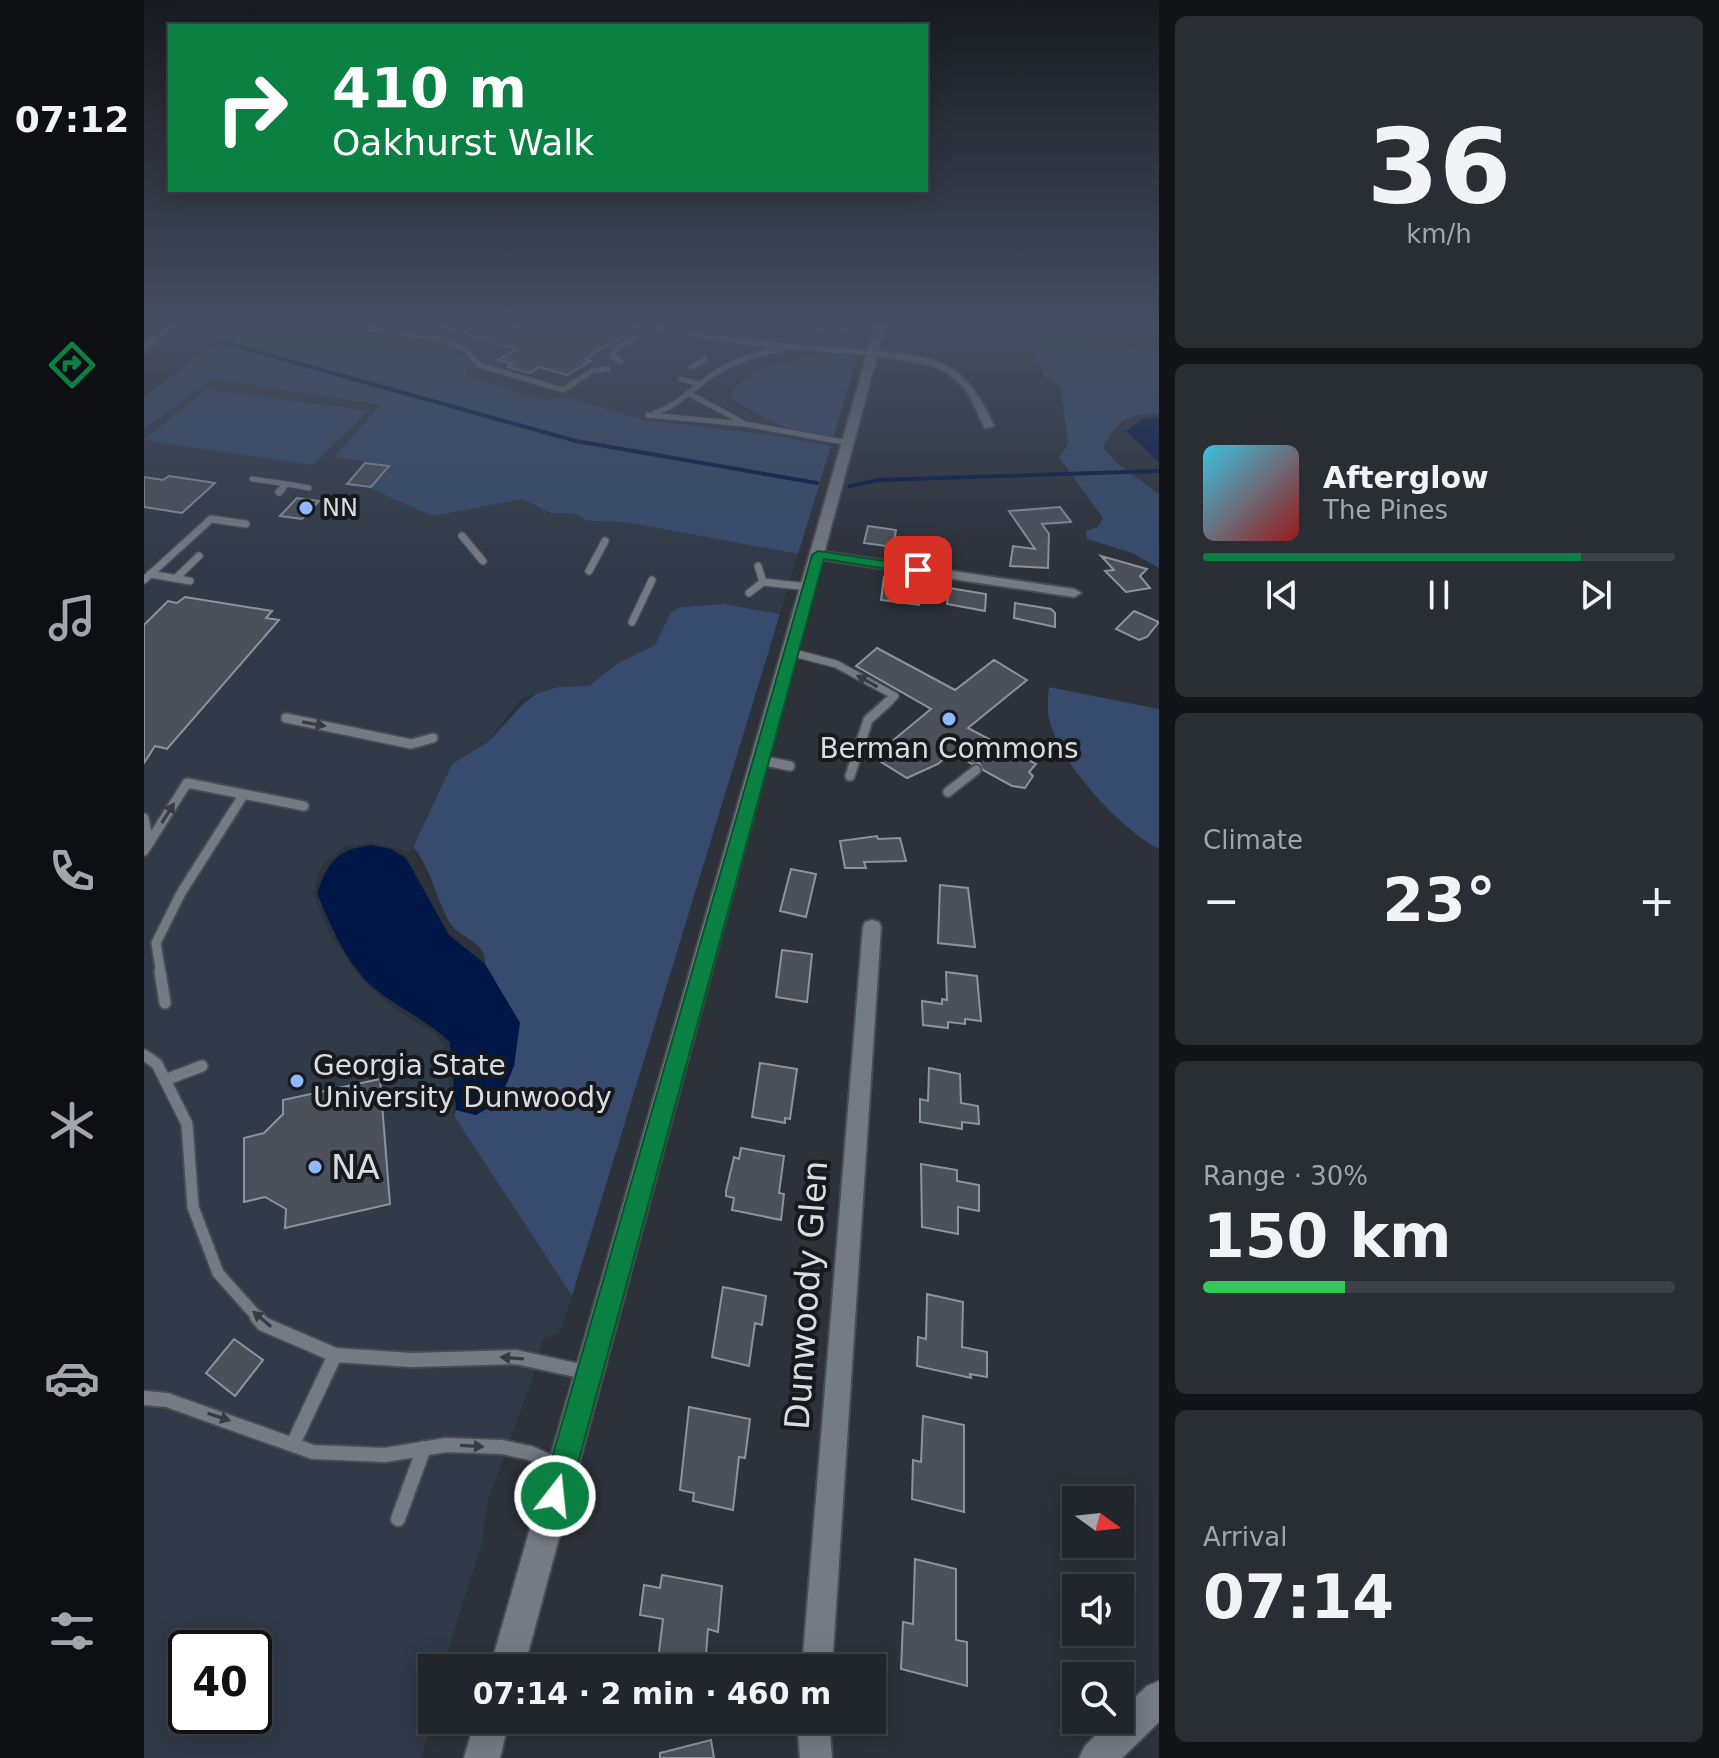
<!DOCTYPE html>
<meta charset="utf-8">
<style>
:root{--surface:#21252c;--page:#292d34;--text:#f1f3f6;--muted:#a2a5a9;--line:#3e4248;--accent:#0b8043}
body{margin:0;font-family:"DejaVu Sans",sans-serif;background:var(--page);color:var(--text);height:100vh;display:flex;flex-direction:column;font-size:30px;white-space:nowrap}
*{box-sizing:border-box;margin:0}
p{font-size:26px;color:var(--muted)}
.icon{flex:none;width:44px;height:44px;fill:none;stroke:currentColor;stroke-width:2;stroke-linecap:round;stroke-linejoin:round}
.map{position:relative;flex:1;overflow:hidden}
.details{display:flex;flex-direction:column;gap:16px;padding:16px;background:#121418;width:560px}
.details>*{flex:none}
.guide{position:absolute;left:24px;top:24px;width:760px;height:168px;border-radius:0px;box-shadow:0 4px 20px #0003,0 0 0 2px var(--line);background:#0b8043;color:#fff;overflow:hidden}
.needle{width:52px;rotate:105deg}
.buttons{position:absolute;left:918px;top:1486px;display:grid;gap:16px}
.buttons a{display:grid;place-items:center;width:72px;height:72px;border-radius:0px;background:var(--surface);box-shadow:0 4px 20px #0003,0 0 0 2px var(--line);font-size:40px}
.speed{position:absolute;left:24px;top:1630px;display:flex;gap:16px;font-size:40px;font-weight:700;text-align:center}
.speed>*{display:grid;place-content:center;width:104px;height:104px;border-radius:50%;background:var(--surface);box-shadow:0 4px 20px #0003,0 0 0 2px var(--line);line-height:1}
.speed .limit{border:4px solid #111;border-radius:12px;background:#fff;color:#111}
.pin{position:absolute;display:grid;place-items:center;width:68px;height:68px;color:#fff;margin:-34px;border-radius:16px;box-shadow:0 4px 12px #0006}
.me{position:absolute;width:88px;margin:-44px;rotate:16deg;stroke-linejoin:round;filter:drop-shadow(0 0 6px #0008)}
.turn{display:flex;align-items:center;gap:28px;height:168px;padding:0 32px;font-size:36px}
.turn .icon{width:104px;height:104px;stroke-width:2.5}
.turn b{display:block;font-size:56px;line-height:68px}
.big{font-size:60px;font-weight:800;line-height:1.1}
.details .tile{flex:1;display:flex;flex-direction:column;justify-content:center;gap:12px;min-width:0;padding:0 28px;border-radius:12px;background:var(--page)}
.details .dial{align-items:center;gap:0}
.dial b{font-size:104px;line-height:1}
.song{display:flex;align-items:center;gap:24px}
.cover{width:96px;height:96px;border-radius:12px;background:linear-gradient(135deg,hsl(190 70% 55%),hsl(0 70% 35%))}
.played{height:8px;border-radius:4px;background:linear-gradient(90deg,var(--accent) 80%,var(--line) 80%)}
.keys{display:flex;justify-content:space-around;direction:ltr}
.heat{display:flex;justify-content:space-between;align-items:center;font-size:44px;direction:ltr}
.charge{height:12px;border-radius:6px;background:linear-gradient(90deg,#34c759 30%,var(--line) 0)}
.trip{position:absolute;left:274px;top:1654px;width:468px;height:80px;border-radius:0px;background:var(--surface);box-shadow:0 4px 20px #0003,0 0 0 2px var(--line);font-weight:800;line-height:80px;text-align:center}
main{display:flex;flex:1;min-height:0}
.menu{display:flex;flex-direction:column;width:144px;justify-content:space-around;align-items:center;background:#0d0f12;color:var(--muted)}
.menu .icon{width:56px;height:56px}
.menu .selected{color:var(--accent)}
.menu b{font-size:36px;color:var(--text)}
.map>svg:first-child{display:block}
.built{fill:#313a48;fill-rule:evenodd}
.green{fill:#364b6d}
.water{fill:#001747}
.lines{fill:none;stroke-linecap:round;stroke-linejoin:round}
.stream{stroke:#001747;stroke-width:4}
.building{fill:#4b515a;stroke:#8d939d;stroke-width:2}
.lane-far4-casing{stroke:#484c53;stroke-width:7}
.lane-far3-casing{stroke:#484c53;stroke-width:10}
.lane-far2-casing{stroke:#484c53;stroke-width:13}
.lane-far1-casing{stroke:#484c53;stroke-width:15}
.lane-casing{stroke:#484c53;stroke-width:18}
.street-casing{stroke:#484c53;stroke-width:4}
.secondary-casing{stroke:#484c53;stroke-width:4}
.lane-far4{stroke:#757b85;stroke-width:5}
.lane-far3{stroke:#757b85;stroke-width:7}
.lane-far2{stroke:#757b85;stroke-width:9}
.lane-far1{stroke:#757b85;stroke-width:11}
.lane{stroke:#757b85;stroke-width:14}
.street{fill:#757b85;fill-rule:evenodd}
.secondary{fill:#757b85;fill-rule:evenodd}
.oneway{fill:#383b41}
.route{fill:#0b8043;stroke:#07532c;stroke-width:2}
.poi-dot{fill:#90b8fd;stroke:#17191d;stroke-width:3}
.labels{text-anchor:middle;stroke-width:8;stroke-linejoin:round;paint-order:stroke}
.far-poi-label{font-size:24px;fill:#d9dde2;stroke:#17191d;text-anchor:start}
.poi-label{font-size:28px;fill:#d9dde2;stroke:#17191d}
.near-poi-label{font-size:34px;fill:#d9dde2;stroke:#17191d;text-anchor:start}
.near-street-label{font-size:34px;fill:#d9dde2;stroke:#17191d}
</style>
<main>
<nav class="menu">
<b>07:12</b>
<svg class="icon selected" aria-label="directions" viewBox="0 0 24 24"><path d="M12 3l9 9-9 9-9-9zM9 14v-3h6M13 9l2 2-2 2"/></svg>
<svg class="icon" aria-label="music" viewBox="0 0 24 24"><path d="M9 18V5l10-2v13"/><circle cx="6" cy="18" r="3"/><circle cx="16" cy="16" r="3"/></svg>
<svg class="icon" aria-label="phone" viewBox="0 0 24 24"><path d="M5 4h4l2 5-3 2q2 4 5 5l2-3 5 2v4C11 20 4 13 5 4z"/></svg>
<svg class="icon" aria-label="climate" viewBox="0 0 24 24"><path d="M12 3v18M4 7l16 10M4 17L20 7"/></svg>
<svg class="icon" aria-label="car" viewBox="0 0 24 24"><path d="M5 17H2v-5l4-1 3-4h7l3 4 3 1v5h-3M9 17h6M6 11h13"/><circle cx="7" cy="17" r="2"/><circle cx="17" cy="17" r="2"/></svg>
<svg class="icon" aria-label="filters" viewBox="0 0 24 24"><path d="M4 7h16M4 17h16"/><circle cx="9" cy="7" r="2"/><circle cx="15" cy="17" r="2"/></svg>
</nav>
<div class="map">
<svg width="1015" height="1758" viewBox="0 0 1015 1758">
<rect width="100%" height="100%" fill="#2c313a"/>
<!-- built -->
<path class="built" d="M216,323H539L716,336L708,355L641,353L594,380L583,394L609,415L676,435L690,436L687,446L628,435L500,420L438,400L400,399L380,395L325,375L321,372L325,366L311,353L271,339L207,330Z
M68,379L238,406L191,457L246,465L227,488L289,516L379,499L406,513H429L445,521L481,522L654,554L636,614L580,604L537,607L527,612L511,645L474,663L445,686L414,687L377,699L344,742L308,764L266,852L228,843L200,847L178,865L169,893L187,936L216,978L245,1005L290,1033L300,1045L310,1116L428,1296L415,1334L400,1338L397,1344L389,1376L344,1501L337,1547L298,1668H288V1717L278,1758H0V429ZM42,1648H110V1716H42Z"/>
<!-- green -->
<path class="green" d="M97,323H216L208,330L296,345L307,348L325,366L322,372L325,375L380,395L400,399L425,397L500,420L628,435L687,446L654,554L481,522L445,521L429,513H406L379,499L289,516L226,488L245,465L190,457L237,405L68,379L0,429V397Z
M539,323L718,325L698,335Z
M880,336L1015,348V413C985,413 971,421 959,448L975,465L1015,494V568L988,553L943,539L942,531L954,527L959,518L915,457L924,445L917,387L902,377Z
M692,353L708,355L712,360L690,436C651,435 615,419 585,396C603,361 656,360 692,353Z
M63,389L224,411L168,465L0,440Z
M580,604L636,614L428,1296L310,1116L312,1110L332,1115L376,1023L341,964C343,941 316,939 306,923C293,901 286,866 269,847L308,764L344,742L380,703L392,694L414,687L445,686L474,663L511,645L527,612L537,607Z
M905,687L1015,709V849C977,830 913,761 905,718C903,708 904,697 905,687Z"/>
<!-- water -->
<path class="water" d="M1015,417V462L982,431L999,419Z
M227,845L247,849L262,858L305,935L341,964L376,1023L370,1066L355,1102L332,1115L312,1110L306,1042C283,1020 254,1008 230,988C203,965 186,925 173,893C185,861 192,850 227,845Z"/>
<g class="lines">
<!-- stream -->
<path class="stream" d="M0,323L20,327
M31,329L432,441L673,483
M706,486L735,480L1015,471"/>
</g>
<!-- building -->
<path class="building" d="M300,323H357L397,335L407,330L428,336L450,323H500L441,359L447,361L423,375L396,367L385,373L364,367L368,364L354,360L373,349L299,327Z
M221,463L245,466L227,487L203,484Z
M25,476L71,483L38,513L0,507V477L19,480Z
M153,498L175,501L158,519L136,516Z
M916,507L927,522L898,524L905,534L904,568L866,566L869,546L891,549L865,511Z
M724,526L752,530L749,547L720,543Z
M957,556L1003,569L996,576L1006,588L982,592L961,571L970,570Z
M740,577L756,580L754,587L777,590L775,605L737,600Z
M805,588L842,594L841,611L803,604Z
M41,597L128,611L122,618L135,620L23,749L11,746L0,763V625L24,601L33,603Z
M871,603L907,609L911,613V627L870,618Z
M990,611L1015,622L1003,637L995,640L972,629Z
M733,648L811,690L850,660L883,680L824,728L892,764L885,772L889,776L881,788L868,786L839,770L835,763L828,764L807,752L794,764L763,778L729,757L787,709L712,666Z
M733,836L734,839L756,838L762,861L720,862L722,868H701L696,841Z
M647,869L672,874L662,917L636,911Z
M796,885L824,888L831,947L794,943Z
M638,950L668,954L663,1002L632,997Z
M802,972L833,976L837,1021L821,1019V1024L804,1022V1028L779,1025L778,1001L798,1004V999L803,1000Z
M616,1063L653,1069L646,1119L641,1118V1123L608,1117Z
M785,1068L816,1074L817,1103L834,1106L835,1124L818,1122V1129L776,1122V1099L784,1101Z
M236,1079L246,1204L141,1228L142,1209L121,1197L100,1202V1138L120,1133L139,1114V1100Z
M597,1148L640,1156L635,1193L640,1194L637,1220L588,1210L590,1198L582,1196V1191L590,1157L595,1159Z
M777,1164L813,1170V1181L835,1185V1211L814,1207V1234L778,1227Z
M579,1287L622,1296L618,1325L611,1323L605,1366L568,1357Z
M783,1294L819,1302L818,1347L843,1352V1377L826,1374L827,1378L773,1366L774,1337L782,1339Z
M90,1339L119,1360L91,1396L62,1373Z
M545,1407L606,1419L601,1458L595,1457L589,1510L549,1501L550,1493L536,1490Z
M779,1416L820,1425V1512L768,1499L769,1460L777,1462Z
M771,1559L812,1569V1640L823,1642V1686L757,1669L759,1622L769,1624Z
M518,1575L578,1586L574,1632L564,1629L561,1668H513L519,1619L496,1615L500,1585L516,1588Z
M567,1740L570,1758H516V1753Z"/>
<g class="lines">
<defs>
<path id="lane-far4" d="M222,328L296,339L321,349L335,365L419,390L448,371L464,369
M476,361L468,356L471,350L500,331L517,329L616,344L729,353
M547,367L561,359
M537,379L555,384
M544,393L598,422
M511,413C533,406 545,391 563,379C585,362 611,354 638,349
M504,415L601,424L705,443
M108,479L143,484L136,491
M143,484L165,488"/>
<path id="lane-far3" d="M135,492L138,489
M318,536L339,561
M614,566L619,582
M445,571L461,541
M6,574L46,581
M32,578L55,556
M0,580L67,519L102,524
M619,582L665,587
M605,593L619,582
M488,622L508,580
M646,652L692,664L751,696L743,703"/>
<path id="lane-far2" d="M142,718L267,744L289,738
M616,760L646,766
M706,776L724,720L745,701
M804,792L832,770
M0,818L5,843
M0,851L43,783L160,806
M17,974L12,943L37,893L100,794"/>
<path id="lane-far1" d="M16,972L21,1003
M0,1055L13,1064L43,1124L49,1207L74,1273L115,1319
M21,1080L58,1066"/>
<path id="lane" d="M113,1317L119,1324L191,1355L267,1360L372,1357L441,1372
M0,1398L23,1400L169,1452L241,1455L302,1445L358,1447L386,1453L415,1466
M149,1444L191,1355
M254,1519L280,1448"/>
<path id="street" d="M26,323H37L0,351V343Z
M1015,323V327L1010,324V323Z
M729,350C797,358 820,360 850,426L841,428C835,417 831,405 824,394C802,359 761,362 726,355L724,353Z
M674,551L930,589L937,593L930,597L669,558V552Z
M728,920L735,922L737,927L688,1668H658L719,927L721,922Z
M653,1720H685L688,1758H656Z"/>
<path id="secondary" d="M732,323H742L380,1668H346Z
M1015,1681V1722L978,1758H935L941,1746L967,1720H976V1712L1003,1686Z
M331,1720H365L356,1758H320Z"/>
</defs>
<!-- lane-far4 casing -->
<use href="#lane-far4" class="lane-far4-casing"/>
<!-- lane-far3 casing -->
<use href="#lane-far3" class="lane-far3-casing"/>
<!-- lane-far2 casing -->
<use href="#lane-far2" class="lane-far2-casing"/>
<!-- lane-far1 casing -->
<use href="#lane-far1" class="lane-far1-casing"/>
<!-- lane casing -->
<use href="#lane" class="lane-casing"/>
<!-- street casing -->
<use href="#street" class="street-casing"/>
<!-- secondary casing -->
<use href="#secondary" class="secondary-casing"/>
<!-- lane-far4 -->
<use href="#lane-far4" class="lane-far4"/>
<!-- lane-far3 -->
<use href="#lane-far3" class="lane-far3"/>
<!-- lane-far2 -->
<use href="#lane-far2" class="lane-far2"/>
<!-- lane-far1 -->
<use href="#lane-far1" class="lane-far1"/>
<!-- lane -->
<use href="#lane" class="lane"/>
<!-- street -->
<use href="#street" class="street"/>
<!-- secondary -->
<use href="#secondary" class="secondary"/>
</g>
<!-- one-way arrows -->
<defs><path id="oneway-solid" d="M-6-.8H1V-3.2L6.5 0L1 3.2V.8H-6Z" transform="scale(2)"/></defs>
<g class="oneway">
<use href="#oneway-solid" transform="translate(723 681) rotate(-151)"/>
<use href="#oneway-solid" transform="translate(170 724) rotate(10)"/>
<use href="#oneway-solid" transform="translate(24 813) rotate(-58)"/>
<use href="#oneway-solid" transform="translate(118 1319) rotate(-140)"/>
<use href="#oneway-solid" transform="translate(368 1358) rotate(-176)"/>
<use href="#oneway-solid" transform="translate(75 1417) rotate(18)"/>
<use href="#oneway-solid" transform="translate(328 1446) rotate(3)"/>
</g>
<!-- sky -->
<linearGradient id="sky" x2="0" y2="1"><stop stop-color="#181b20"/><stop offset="0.57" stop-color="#454e60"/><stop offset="1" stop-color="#454e60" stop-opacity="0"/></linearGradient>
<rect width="1015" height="570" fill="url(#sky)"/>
<!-- route -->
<path class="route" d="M674,551L774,566L781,570L774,574L680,559L425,1496L420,1506L411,1510L401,1506L397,1496L668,555Z"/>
<!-- markers -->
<g class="poi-dot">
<circle cx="162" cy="508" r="8"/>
<circle cx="805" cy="719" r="8"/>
<circle cx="153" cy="1081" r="8"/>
<circle cx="171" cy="1167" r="8"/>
</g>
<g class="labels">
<!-- far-poi labels -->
<g class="far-poi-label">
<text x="178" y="516">NN</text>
</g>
<!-- poi labels -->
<g class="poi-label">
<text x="805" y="758">Berman Commons</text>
<text x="169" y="1075" text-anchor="start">Georgia State<tspan x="169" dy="32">University Dunwoody</tspan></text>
</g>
<!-- near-poi labels -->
<g class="near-poi-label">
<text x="187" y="1179">NA</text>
</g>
<!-- near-street labels -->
<g class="near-street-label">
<text transform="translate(662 1295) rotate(-86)" y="12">Dunwoody Glen</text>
</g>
</g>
</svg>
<div class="buttons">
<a><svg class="needle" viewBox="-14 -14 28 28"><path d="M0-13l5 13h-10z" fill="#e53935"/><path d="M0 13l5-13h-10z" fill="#a2a5a9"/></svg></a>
<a><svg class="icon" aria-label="sound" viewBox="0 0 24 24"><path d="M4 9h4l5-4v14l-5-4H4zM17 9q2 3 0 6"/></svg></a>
<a><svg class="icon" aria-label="search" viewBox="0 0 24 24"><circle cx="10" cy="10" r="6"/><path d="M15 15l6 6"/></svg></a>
</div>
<div class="speed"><div class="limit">40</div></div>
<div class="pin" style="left:774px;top:570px;background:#d93025"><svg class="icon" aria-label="arrive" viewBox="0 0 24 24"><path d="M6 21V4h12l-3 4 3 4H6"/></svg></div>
<svg class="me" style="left:411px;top:1496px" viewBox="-20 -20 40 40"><circle r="17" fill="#0b8043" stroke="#fff" stroke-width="3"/><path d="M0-11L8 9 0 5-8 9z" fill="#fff"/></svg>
<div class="trip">07:14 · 2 min · 460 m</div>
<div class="guide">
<div class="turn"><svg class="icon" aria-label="right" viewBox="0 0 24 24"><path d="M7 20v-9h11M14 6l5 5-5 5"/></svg><div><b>410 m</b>Oakhurst Walk</div></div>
</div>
</div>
<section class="details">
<div class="tile dial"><b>36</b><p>km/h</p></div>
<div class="tile">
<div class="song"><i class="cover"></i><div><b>Afterglow</b><p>The Pines</p></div></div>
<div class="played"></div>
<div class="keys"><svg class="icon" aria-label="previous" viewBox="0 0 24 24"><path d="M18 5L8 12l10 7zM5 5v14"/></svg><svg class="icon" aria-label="pause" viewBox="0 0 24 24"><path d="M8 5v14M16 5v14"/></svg><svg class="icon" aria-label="next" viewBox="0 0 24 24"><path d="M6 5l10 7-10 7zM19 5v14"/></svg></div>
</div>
<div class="tile"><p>Climate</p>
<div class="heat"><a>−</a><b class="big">23°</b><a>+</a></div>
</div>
<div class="tile"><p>Range · 30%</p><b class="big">150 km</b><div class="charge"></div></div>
<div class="tile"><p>Arrival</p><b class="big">07:14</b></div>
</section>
</main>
